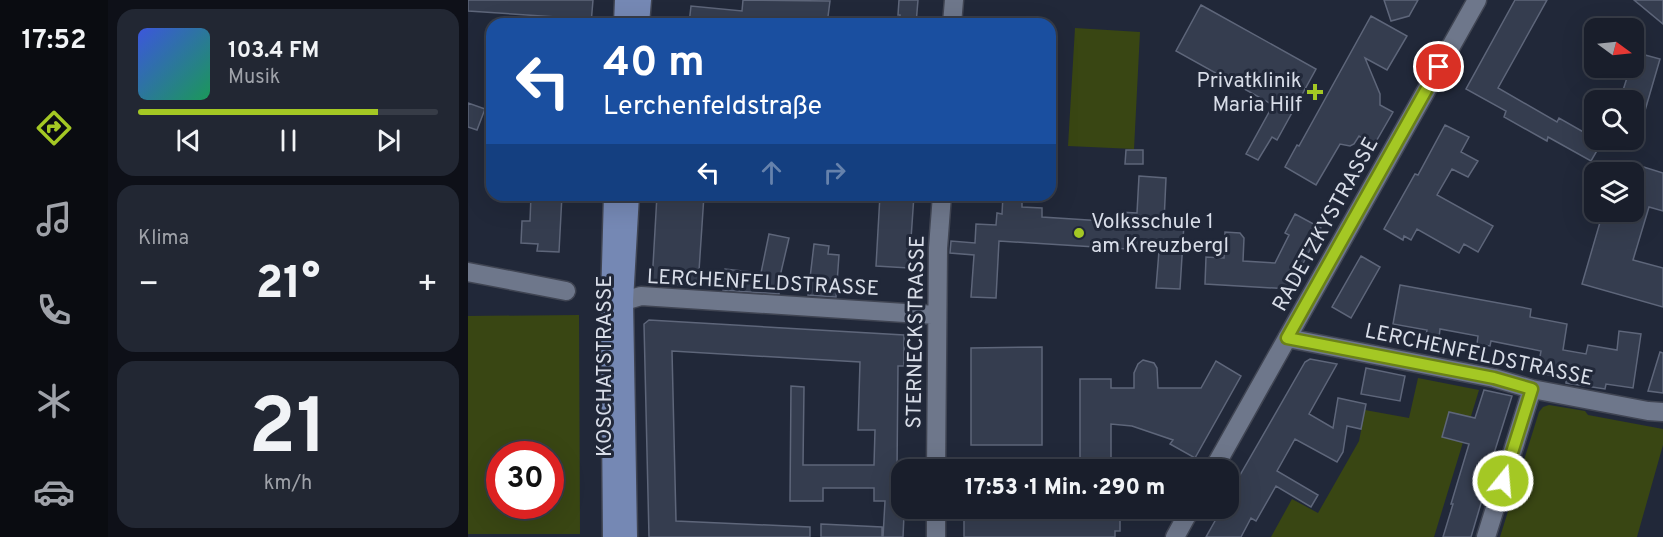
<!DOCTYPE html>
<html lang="de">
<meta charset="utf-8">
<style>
:root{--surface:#191e2b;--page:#222733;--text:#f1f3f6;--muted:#9fa2a9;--line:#373c47;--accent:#a4c824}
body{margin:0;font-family:Overpass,sans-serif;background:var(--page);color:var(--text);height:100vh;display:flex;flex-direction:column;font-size:22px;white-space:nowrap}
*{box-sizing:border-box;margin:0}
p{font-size:20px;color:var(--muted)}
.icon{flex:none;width:33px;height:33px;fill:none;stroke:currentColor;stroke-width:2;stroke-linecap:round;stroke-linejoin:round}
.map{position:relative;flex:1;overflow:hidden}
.side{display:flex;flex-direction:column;gap:9px;padding:9px;background:#0e1018;width:360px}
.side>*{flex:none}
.banner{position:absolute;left:18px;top:18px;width:570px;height:183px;border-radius:18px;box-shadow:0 6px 24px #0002,0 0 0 2px var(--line);background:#1a4fa0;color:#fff;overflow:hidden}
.needle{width:39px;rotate:105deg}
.controls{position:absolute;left:1116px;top:18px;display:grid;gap:12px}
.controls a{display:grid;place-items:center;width:60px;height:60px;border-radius:12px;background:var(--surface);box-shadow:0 6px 24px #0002,0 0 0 2px var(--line);font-size:30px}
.speed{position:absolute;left:18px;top:441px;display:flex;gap:12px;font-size:30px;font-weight:700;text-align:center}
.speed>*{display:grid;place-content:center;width:78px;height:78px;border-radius:50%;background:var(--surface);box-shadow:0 6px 24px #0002,0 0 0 2px var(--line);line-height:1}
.speed .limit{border:9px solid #d22;background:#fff;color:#111}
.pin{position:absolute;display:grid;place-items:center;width:51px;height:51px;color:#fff;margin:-26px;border:3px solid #fff;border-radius:50%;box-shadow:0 2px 6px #0007}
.me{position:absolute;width:66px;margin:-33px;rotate:17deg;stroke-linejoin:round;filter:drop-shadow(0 0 4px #0008)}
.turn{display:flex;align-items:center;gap:21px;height:126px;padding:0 18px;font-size:27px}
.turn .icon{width:78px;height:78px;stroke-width:2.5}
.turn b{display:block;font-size:42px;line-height:51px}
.lanes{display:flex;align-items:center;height:57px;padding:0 18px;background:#0003;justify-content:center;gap:30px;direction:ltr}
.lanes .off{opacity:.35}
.big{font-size:45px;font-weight:800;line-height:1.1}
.side .tile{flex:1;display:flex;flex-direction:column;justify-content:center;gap:9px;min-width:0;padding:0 21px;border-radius:18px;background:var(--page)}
.side .dial{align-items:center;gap:0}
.dial b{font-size:78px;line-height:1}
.song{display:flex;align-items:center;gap:18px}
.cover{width:72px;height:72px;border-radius:9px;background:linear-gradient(135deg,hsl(230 70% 55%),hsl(150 70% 35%))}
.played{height:6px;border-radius:3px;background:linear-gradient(90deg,var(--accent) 80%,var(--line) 80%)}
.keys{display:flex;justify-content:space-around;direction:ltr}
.heat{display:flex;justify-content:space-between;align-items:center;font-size:33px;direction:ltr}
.trip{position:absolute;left:423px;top:459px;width:348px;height:60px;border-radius:18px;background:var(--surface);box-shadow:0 6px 24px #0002,0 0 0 2px var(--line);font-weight:800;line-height:60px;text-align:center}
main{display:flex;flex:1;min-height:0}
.tabs{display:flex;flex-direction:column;width:108px;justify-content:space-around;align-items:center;background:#0a0c11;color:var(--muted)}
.tabs .icon{width:42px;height:42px}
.tabs .on{color:var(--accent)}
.tabs b{font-size:27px;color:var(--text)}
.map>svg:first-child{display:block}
.green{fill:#394613;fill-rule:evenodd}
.building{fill:#353d4f;stroke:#5e667a;stroke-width:1.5}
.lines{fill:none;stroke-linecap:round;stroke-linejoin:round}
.minor-casing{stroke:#404553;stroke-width:21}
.major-casing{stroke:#404553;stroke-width:21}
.minor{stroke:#6e778b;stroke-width:18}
.major{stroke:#7588b4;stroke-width:18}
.route-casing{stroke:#6b8217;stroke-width:15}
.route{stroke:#a4c824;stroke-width:10}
.poi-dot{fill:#a4c824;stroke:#212839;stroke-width:2}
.labels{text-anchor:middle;stroke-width:6;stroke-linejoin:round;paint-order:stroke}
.poi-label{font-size:21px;fill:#d8dde8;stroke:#212839;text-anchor:end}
.street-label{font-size:21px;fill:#d8dde8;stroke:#212839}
</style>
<main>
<nav class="tabs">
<b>17:52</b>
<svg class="icon on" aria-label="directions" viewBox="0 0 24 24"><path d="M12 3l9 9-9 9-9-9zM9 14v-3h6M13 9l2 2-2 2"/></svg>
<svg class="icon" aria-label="music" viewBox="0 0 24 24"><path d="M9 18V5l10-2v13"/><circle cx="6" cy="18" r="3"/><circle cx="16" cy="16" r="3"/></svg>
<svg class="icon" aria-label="phone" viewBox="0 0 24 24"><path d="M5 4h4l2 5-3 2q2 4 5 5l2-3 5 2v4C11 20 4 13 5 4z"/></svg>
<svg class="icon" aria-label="climate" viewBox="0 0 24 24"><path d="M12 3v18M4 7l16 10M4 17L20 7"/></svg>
<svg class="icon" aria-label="car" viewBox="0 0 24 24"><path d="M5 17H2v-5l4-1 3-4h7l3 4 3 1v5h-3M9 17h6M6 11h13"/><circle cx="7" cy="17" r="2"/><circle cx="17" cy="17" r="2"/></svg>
</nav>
<section class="side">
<div class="tile">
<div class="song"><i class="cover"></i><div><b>103.4 FM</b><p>Musik</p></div></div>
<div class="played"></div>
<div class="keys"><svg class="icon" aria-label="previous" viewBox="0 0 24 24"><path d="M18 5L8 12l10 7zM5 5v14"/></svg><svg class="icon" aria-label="pause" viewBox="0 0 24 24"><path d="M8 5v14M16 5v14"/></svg><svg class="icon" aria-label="next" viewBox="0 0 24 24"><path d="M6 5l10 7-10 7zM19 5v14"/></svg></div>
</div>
<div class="tile"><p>Klima</p>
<div class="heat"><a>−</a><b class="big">21°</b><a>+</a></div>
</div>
<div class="tile dial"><b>21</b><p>km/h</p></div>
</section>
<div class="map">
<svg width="1195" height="537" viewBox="0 0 1195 537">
<rect width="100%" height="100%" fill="#212839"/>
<!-- green -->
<path class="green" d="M607,28L672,32L666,149L600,146Z
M111,315L112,534H0V316ZM32,454H82V506H32Z
M950,378L1011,390L966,537H803L824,499L850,513L891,441L897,410L941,418Z
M1081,405L1117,411L1120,415L1195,429V445L1169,537H1032L1071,412L1075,407Z"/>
<!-- building -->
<path class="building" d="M0,0H125L123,24L103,23V18L0,11Z
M275,0L362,1L359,24H221L223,6L274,11Z
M431,0H450L448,24H432V15H430Z
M916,0H950L941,16L923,21Z
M1047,0H1079L1030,88L1089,122L1091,118L1126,138V140L1134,142L1123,161L1080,137L1079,141L1036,117L1038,111L998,89Z
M1166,0H1195V24Z
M733,5L848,69L809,140L804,137L790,160L778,154L805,105L708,51Z
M903,16L939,36L919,70L897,58L912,94V105L925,112L906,145L891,136L886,144L882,146L872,144L848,185L817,167L829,145L831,146Z
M1166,52L1192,59L1169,138L1166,137V100H1152L1162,68H1166Z
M0,103L17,109L9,130L0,127Z
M977,125L1001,137L993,152L1010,161L1000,177L984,169L969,195L1025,226L1010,252L996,244L991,253L949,229L943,240L936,236L935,240L916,229L947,174L950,175Z
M658,150H675V164H657Z
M1166,164L1195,173V211L1181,207L1165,260L1195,268V307L1114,284L1135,212H1166Z
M671,176L698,178L696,222L716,224L712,289L688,288L691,251L531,241L528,298L503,297L506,255L482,253L483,241L507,243L508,224L528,225L529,213L534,214L535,195H554V207L574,208V217L651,222L652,212L669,213Z
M63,195H94L91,252L69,251L70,244L53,243L54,221H62Z
M189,195H236L230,286L184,283Z
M412,195H446L441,268L408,266Z
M827,214L853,228L822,289L737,284L738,257L756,258L757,232L772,233L776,238L775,261L807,263L821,235L817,233Z
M301,234L321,238L313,272L311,294L255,290L257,269L293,273Z
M346,244L361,246L360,254L371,255L368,297L340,295Z
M893,256L912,267L883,318L864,307Z
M932,285L1063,309L1062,317L1099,324L1095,350L1118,354L1120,345L1149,350L1151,331L1173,334L1165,388L1138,384L1137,389L1098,383V377L1069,373L1073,351L1023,341L1022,346L1009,344L1010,336L972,329L971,338L958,335L959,330L925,324Z
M181,320L436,335V366H430L429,471H434V515H436L435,537H415L417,501H406V488H355V501H322L323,386L336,387L335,465H406L407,430H390L392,362L204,351L208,521L342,527V537H181L176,324Z
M574,347V445H503V348Z
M1192,352L1195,353V393L1180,391Z
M842,359L869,364L841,414L865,428L870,398L898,404L893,429L879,426L875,452L869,462L827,439L809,471L850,495L843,507L808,486L788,521L783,518L773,537H738L752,512L760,517V496L837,362Z
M675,360L686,363L689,368L690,388H733L748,361L773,376L727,458L702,444L705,440L664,426L643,424V470H612V379H643V388H666V373L670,364Z
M898,368L937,376L932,401L893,394Z
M1016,390L1044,396L1023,463H1025L1003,537H975L985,504H983L1001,444L974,437L981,412L1007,418Z
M496,508H584V511L612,510V508H652V531H647V537H496Z
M353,524L414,527V537H353Z"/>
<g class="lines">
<defs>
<path id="minor" d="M484,24L486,0
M0,272L98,291
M156,301L173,296L468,315
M819,338L1026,378L1064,389L1180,411L1195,412
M468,470L470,248L474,195
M745,470L1009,0
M468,537V508
M707,537L723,508
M1018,537L1064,389"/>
<path id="major" d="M155,24L156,0
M172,24L174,0
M144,537L142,301L145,195
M160,537L156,301L162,195"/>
</defs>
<!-- minor casing -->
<use href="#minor" class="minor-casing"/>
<!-- major casing -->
<use href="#major" class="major-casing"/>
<!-- minor -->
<use href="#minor" class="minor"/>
<!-- major -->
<use href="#major" class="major"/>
</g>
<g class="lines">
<defs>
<path id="route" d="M971,67L819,338L1026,378L1064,389L1035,481"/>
</defs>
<!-- route casing -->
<use href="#route" class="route-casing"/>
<!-- route -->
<use href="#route" class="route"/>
</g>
<!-- markers -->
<g class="poi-dot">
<path d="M844 83h6v6h6v6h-6v6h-6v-6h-6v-6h6z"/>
<circle cx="611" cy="233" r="6"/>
</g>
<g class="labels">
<!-- poi labels -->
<g class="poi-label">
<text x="834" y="87">Privatklinik<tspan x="834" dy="24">Maria Hilf</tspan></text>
<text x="623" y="228" text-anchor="start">Volksschule 1<tspan x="623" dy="24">am Kreuzbergl</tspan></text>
</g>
<!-- street labels -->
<g class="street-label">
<text transform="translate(857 224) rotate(-61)" y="7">RADETZKYSTRASSE</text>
<text transform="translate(295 282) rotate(3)" y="7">LERCHENFELDSTRASSE</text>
<text transform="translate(447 332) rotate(-89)" y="7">STERNECKSTRASSE</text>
<text transform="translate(1011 354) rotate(12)" y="7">LERCHENFELDSTRASSE</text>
<text transform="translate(136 366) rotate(-90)" y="7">KOSCHATSTRASSE</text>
</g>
</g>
</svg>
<div class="controls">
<a><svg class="needle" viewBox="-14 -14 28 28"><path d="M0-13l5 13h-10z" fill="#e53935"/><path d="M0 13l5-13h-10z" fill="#9fa2a9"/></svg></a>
<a><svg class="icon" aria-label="search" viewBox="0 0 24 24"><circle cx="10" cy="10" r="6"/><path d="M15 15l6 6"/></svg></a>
<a><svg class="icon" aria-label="layers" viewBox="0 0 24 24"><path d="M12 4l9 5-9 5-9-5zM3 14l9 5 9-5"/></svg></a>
</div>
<div class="speed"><div class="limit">30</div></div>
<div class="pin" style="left:971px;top:67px;background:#d93025"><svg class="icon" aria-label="arrive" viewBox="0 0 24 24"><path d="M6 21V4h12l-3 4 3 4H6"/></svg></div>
<svg class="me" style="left:1035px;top:481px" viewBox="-20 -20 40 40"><circle r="17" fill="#a4c824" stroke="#fff" stroke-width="3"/><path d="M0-11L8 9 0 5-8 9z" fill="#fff"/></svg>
<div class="trip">17:53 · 1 Min. · 290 m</div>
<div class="banner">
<div class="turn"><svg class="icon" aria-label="left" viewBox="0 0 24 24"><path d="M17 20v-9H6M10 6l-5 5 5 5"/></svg><div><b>40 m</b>Lerchenfeldstraße</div></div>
<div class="lanes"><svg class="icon" aria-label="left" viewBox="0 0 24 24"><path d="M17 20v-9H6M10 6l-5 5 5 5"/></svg><svg class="icon off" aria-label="ahead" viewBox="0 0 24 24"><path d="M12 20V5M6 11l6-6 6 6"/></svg><svg class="icon off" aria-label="right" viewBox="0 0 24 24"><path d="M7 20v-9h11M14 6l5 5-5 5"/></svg></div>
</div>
</div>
</main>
